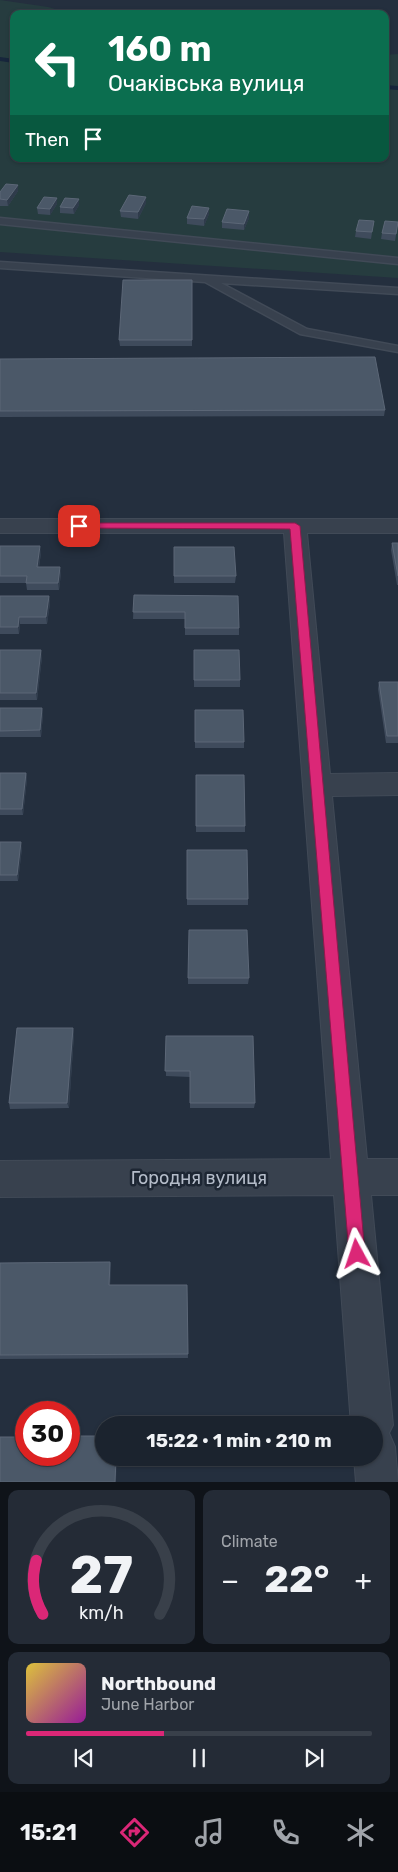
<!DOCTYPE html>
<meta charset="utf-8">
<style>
:root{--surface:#1b232e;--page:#242b36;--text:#f1f3f6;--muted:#a0a4aa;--line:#39404a;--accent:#db2777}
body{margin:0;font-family:Rubik,sans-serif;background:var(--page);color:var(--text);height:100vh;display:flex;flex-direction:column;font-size:19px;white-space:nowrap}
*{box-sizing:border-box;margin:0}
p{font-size:16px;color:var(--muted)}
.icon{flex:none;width:28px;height:28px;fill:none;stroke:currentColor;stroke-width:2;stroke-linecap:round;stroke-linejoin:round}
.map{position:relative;height:1482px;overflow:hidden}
.drawer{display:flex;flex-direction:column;gap:8px;padding:8px;background:#0f1319;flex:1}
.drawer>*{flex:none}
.banner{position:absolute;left:10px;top:10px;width:379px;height:152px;border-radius:10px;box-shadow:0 1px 4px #0004,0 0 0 1px var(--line);background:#0b6e4f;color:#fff;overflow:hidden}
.speed{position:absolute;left:15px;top:1401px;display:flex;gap:10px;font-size:25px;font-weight:700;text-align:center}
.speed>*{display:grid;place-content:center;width:65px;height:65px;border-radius:50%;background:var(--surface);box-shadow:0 1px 4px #0004,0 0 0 1px var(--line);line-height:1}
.speed .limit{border:8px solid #d22;background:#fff;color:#111}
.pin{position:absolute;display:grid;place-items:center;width:42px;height:42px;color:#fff;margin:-21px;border-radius:10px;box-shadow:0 2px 8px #0006}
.me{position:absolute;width:55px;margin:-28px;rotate:355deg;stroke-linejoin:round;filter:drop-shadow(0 0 4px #0008)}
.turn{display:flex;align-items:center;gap:18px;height:105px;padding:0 15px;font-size:22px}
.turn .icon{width:65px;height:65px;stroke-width:2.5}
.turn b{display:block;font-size:35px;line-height:42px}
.then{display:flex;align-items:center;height:48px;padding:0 15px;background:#0003;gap:10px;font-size:19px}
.big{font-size:38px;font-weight:700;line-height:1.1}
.drawer .tile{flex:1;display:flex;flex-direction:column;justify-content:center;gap:8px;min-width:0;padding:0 18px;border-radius:10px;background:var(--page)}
.drawer .dial{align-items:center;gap:0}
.dial svg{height:130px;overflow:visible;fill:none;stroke:var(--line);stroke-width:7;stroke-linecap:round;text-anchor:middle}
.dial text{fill:var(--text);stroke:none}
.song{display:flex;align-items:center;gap:15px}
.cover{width:60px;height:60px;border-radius:8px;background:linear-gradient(135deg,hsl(50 70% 55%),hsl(300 70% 35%))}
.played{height:5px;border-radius:2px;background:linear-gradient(90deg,var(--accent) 40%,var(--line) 40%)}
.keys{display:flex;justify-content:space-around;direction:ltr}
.heat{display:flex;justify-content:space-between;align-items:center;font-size:28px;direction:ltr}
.drawer .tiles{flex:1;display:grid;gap:8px;grid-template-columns:1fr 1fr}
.tile:last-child{grid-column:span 2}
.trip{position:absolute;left:95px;top:1416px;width:288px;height:50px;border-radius:25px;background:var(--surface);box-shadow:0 1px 4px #0004,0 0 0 1px var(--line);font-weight:700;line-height:50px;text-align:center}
.menu{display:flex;height:80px;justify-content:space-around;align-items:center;background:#0b0e12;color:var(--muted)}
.menu .icon{width:35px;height:35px}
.menu .active{color:var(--accent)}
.menu b{font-size:22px;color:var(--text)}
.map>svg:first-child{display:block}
.green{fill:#263c3f}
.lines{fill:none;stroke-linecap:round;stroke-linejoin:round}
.stream{fill:#17263c;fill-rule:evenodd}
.lane-casing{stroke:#414a57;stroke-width:3}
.street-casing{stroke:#414a57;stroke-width:2}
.lane{fill:#38414e;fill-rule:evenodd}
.street{fill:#38414e;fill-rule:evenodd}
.wall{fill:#3f4b5c}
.shaded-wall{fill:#2f3b4b}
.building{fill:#4b5868;stroke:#5c6777}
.route{fill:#db2777;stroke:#8e194d}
.labels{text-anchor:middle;stroke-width:5;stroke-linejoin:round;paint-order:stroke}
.near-street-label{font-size:18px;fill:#b4bcc9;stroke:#1d2633}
</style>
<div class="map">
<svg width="398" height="1482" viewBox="0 0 398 1482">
<rect width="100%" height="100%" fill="#242f3e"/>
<!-- green -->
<path class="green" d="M0,0L48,7L73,14H14V159H385V55L398,54V278L0,252Z"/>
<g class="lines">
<!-- stream -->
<path class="stream" d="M0,57L14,59V63L0,61Z
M385,85L398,86V90L385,89Z"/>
<defs>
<path id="lane" d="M0,218L398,258V264L0,224Z
M0,262L398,288V294L221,283L307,329L398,346V352L300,334L205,282L0,268Z"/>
<path id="street" d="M0,519H398V533H307L330,774L398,773V795L332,796L367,1159H398V1195H371L393,1425L389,1433L395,1447L398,1482H356L354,1458H374V1425H351L334,1195L0,1197V1161L331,1159L284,533H0Z"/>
</defs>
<!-- lane casing -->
<use href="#lane" class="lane-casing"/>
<!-- street casing -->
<use href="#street" class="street-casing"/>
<!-- lane -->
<use href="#lane" class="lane"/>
<!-- street -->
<use href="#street" class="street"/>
</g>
<!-- wall -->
<path class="wall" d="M18,191L8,206H0V192Z
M79,199V205L74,214L60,213V207Z
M146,203L138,219L121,217L120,211Z
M57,204L50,215L38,214L37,208Z
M209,214L204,226L187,224V218Z
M249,218L244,230L222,228V222Z
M374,221L371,239L355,237L356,231Z
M397,229L395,241L381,239L382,233Z
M192,280V346H120L119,340Z
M0,359L385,410L384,416L0,417Z
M392,543H398V585H397L391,550Z
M0,546L41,553L39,567L61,573L59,590H27L26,583H0Z
M174,547L236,576L235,583H174Z
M134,595L239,628V635H185V619H133Z
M0,596H49L50,603L47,624H20L19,634H0Z
M0,650L42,657L37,700H0Z
M194,650L240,680V687H194Z
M379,682H398V743H386L378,689Z
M0,708H42L43,714L41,737H0V740Z
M195,710L244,742V748H195Z
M0,773H26L27,779L23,815H0Z
M196,775L245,826V832H196Z
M0,842L22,848L18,881H0Z
M187,850L248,899V905H187Z
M188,978H249L248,984H188Z
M73,1028L74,1034L69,1108L10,1109L9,1103Z
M166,1036L255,1103L254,1108H190V1077L166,1076Z
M110,1262L111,1267L110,1285L187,1289L188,1358L0,1359V1263Z"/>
<!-- shaded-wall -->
<path class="shaded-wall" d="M18,185V191L8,206L7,200Z
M146,197V203L138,219V212Z
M57,198V204L50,215V209Z
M79,199V205L74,214L73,208Z
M209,208V214L204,226V219Z
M249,211V218L244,230V224Z
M40,546L41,553L38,574L37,567Z
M60,567L61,573L59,590L58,583Z
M49,596L50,603L47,624L46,617Z
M19,617L20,624L19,634L18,627Z
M41,650L42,657L37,700L36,693Z
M42,708L43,714L41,737L40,730Z
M26,773L27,779L23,815L22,809Z
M21,842L22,848L18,881L17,875Z
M73,1028L74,1034L69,1108L67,1103Z
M110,1262L111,1267L110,1290L109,1285Z
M116,1458H117L116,1482H115Z"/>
<!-- building -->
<path class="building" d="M6,184L18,185L7,200L0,199V192Z
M129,195L146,197L138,212L120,211Z
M44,197L57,198L50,209L37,208Z
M65,198L79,199L73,208L60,207Z
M192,206L209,208L204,219L187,218Z
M227,209L249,211L244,224L222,222Z
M359,220L374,221L372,232L356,231Z
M385,221L398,222L396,234L382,233Z
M123,280H192V340H119Z
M375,357L385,410L0,411V359Z
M392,543H398V576Z
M0,546H40L37,567H60L58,583H26L27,576H0Z
M174,547H234L236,576H174Z
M134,595L238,596L239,628H185V612H133Z
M0,596H49L46,617H19L18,627H0Z
M0,650H41L36,693H0Z
M194,650H239L240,680H194Z
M379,682H398V736H387Z
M0,708H42L40,730L0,731Z
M195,710H243L244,742H195Z
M0,773H26L22,809H0Z
M196,775H244L245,826H196Z
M0,842H21L17,875H0Z
M187,850H247L248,899H187Z
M189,930H247L249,978H188Z
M17,1028H73L67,1103H9Z
M166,1036H253L255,1103H190V1071H165Z
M110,1262L109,1285H187L188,1354L0,1355V1263Z
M69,1436H104V1458H116L115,1482H0V1437H26V1455H69Z"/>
<!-- route -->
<path class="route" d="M79,523H295L300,526L365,1254L363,1259L357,1261L352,1259L349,1254L290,529L75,528V524Z"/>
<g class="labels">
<!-- near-street labels -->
<g class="near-street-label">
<text x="199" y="1184">Городня вулиця</text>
</g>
</g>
</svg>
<div class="speed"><div class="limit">30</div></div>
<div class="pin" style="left:79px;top:526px;background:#d93025"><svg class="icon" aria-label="arrive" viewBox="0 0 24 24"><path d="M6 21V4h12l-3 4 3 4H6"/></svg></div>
<svg class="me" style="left:357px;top:1254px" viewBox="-20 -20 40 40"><path d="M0-17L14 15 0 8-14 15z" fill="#db2777" stroke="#fff" stroke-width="4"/></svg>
<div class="trip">15:22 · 1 min · 210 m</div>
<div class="banner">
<div class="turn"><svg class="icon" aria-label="left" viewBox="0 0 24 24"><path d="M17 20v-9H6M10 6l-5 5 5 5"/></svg><div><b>160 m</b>Очаківська вулиця</div></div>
<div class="then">Then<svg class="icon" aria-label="arrive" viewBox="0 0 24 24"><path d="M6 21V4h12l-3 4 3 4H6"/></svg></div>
</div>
</div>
<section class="drawer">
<div class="tiles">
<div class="tile dial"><svg viewBox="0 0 100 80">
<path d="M14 69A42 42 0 1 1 86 69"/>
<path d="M14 69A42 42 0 0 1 10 36" stroke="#db2777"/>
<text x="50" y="56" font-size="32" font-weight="700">27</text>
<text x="50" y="72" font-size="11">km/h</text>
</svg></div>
<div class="tile"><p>Climate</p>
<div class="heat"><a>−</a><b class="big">22°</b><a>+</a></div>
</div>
<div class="tile">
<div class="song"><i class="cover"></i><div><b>Northbound</b><p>June Harbor</p></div></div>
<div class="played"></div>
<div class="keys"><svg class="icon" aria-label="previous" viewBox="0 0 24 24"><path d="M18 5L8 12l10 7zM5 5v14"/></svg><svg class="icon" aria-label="pause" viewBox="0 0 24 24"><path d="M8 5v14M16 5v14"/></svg><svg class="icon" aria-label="next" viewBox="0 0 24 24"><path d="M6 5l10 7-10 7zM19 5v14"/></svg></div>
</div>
</div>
</section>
<nav class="menu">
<b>15:21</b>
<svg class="icon active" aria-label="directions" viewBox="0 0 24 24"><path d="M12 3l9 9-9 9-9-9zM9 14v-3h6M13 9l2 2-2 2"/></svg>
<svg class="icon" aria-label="music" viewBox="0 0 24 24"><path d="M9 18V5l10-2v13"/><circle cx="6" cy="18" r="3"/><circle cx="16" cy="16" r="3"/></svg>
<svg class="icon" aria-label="phone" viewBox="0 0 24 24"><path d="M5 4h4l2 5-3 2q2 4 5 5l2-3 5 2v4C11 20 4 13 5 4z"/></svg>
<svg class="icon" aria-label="climate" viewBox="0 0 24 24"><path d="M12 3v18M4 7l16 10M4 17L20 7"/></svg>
</nav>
